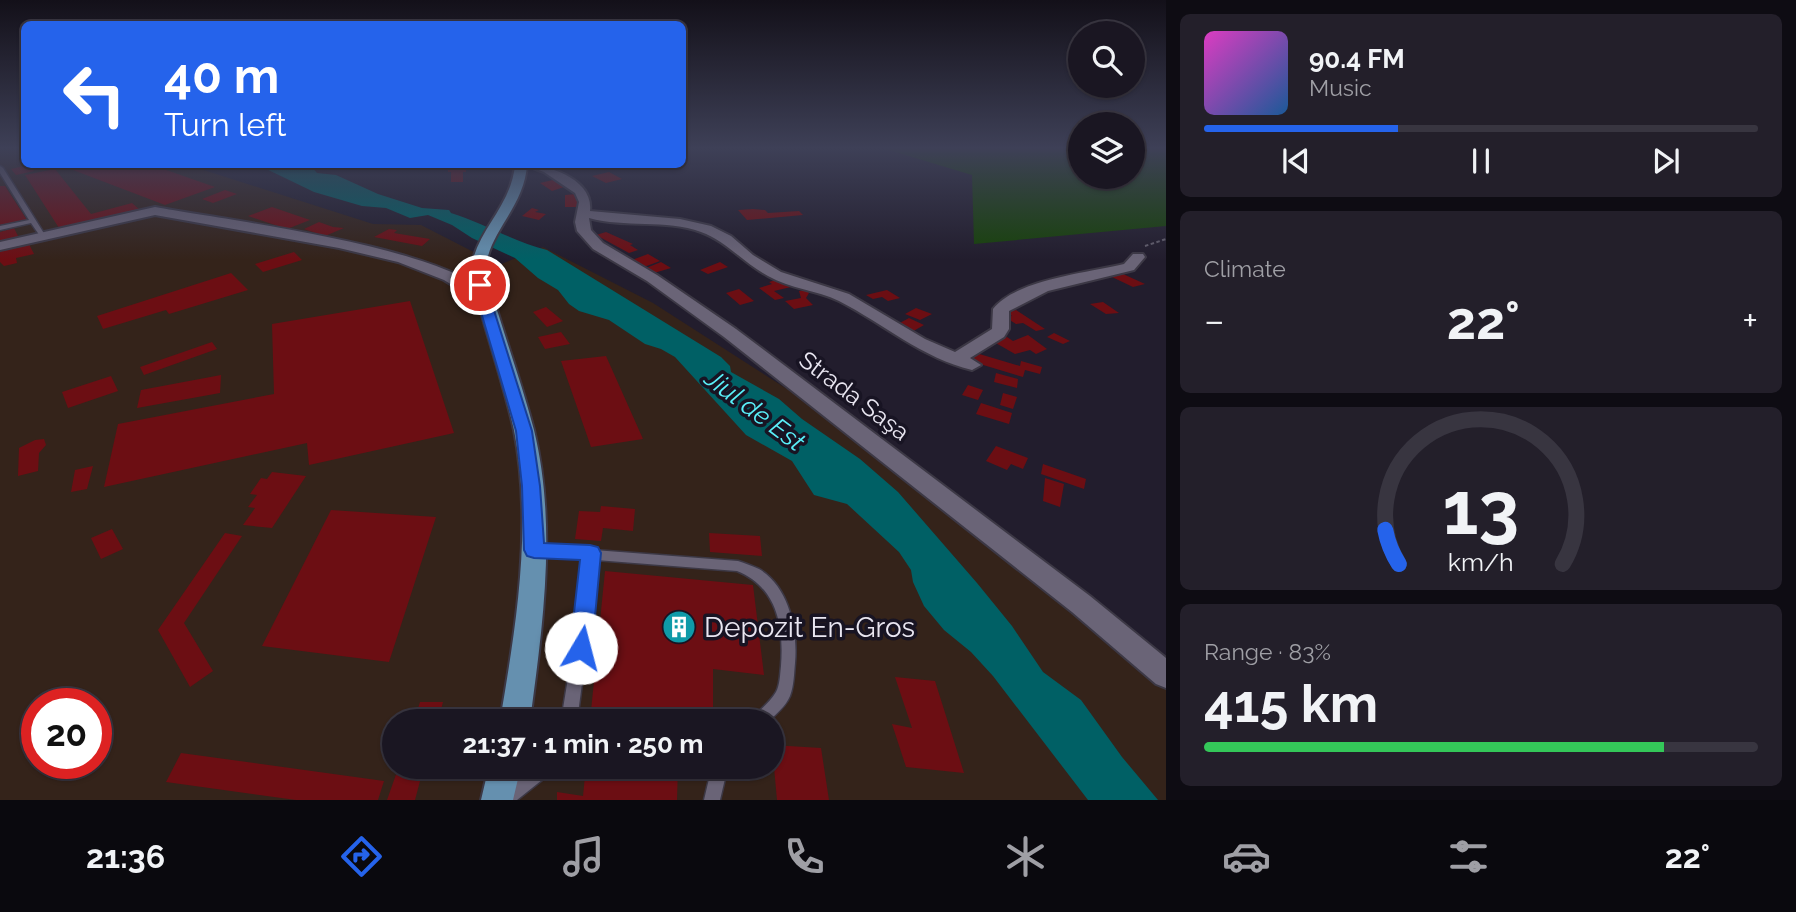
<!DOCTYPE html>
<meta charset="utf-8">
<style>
:root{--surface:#1a1622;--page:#231f2a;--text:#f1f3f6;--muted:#9f9fa5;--line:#383540;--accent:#2563eb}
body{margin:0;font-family:Raleway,sans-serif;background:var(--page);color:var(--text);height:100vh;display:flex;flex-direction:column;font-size:26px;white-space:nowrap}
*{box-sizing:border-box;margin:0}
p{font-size:23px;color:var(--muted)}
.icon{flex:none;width:38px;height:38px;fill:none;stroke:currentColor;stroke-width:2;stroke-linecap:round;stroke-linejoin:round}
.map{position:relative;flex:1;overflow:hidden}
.details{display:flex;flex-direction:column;gap:14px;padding:14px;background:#0e0c13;width:630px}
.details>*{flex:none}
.top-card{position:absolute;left:21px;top:21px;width:665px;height:147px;border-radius:10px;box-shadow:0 2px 5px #0004,0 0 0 2px var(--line);background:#2563eb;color:#fff;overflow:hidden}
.tools{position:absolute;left:1068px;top:21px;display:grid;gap:14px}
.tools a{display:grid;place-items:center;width:77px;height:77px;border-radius:50%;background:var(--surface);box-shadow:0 2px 5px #0004,0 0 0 2px var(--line);font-size:35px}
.speed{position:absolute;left:21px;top:688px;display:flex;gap:14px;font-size:35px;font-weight:700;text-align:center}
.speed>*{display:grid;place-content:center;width:91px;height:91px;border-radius:50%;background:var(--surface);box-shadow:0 2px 5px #0004,0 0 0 2px var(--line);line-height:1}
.speed .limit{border:10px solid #d22;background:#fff;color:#111}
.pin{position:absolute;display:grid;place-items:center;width:60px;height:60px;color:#fff;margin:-30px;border:4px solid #fff;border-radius:50%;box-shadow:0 2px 7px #0007}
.me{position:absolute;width:77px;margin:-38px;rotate:8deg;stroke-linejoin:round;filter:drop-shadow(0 0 5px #0008)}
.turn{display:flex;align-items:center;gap:24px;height:147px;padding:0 28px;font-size:32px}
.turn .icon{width:91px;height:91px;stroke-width:2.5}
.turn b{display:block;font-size:49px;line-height:60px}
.big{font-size:52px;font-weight:700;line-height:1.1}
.details .widget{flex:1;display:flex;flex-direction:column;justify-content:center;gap:10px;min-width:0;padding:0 24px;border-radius:10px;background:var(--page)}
.details .dial{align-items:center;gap:0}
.dial svg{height:182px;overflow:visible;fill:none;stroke:var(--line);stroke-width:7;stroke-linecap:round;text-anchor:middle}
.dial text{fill:var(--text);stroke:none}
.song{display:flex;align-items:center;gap:21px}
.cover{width:84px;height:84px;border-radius:10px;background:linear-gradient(135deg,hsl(310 70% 55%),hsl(210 70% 35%))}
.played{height:7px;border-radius:4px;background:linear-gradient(90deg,var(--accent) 35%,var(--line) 35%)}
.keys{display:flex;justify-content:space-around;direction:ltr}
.heat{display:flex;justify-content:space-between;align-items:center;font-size:38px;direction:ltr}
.charge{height:10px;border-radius:5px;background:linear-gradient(90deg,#34c759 83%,var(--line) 0)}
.trip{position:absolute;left:382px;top:709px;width:402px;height:70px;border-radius:35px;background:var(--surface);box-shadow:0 2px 5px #0004,0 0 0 2px var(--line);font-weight:700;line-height:70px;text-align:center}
.dock{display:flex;height:112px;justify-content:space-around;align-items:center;background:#0a090e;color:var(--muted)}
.dock .icon{width:49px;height:49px}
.dock .on{color:var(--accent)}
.dock b{font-size:32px;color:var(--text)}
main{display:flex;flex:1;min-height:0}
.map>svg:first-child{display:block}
.industrial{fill:#34231a;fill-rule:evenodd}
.green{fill:#174209}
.water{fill:#006065}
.building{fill:#6c0e13}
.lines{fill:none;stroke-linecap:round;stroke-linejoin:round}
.service-casing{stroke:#3c3845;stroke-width:3}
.minor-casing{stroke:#3c3845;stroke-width:4}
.primary-casing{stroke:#3c3845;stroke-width:4}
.path{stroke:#625e6c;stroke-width:2;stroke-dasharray:3.5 2.5;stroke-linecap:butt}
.service{fill:#6a6477;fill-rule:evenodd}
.minor{fill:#6a6477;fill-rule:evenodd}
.primary{fill:#6590af;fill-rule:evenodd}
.route{fill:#2563eb;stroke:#184099;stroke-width:2}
.labels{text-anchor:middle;stroke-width:7;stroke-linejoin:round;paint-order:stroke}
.street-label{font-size:24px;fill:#e9e6f1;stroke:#181423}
.water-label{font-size:26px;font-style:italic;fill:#59eff8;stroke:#181423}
.near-poi-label{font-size:28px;fill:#e9e6f1;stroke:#181423;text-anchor:start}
</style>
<main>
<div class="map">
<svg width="1166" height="800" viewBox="0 0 1166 800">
<rect width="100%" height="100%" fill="#221d2d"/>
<!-- industrial -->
<path class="industrial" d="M0,148H24V164L188,165L373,224L421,225L499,265L543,247L653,303L940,487L1166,670V800H0ZM37,704H96V763H37ZM394,721H772V766H394Z"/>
<!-- green -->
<path class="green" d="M882,148H1080V177H1132V148H1166V226L974,244L972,175Z"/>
<!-- water -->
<path class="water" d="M258,165H310L317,173L336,175L378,194L422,208L449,210L451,213C484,223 514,242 547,250L721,357L730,366L731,372L779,399L802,419L860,459L898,492L977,583L1012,626L1043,672L1081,700L1122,757L1158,800H1088L993,676L971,652L944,630L924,606L913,582L911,570L899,552L847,504L814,495L792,461L746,435L675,357L661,349L645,344L609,320L579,311L569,304L558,290L538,278L515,258L472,238L452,225L428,215L410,218L386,208L362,206L314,192Z"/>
<!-- building -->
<path class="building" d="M91,164H149L215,187L165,205L73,170Z
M478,164V168L466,169V172H463V182H451V172H448V166Z
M29,165L34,171L16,175L11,169Z
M55,169L91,214L132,203L140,210L59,228L25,175Z
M609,172L622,179L606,183L592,176Z
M557,179L563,182L559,184L564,187L552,191L540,183Z
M0,186H5L27,220L0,227Z
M225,190L237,194L213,203L202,199Z
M577,194L580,207H565V195Z
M272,207L310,220L287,229L248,216Z
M532,208L539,210L535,212L546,214L539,220L522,216Z
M753,209L765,210L768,213L799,211L803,215L747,220L738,210Z
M319,222L333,227L344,228L325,236L304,229Z
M14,228L19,238L0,242V232Z
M389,229L397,230L394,233L430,239L422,246L374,237Z
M606,232L633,244L630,245L638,250L629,253L596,235Z
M29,244L34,254L16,258L17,263L4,266L0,262V251Z
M294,252L302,260L263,272L255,264Z
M648,254L660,261L644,267L632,260Z
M661,262L671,268L654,273L646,268Z
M720,262L728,267L708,274L700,270Z
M231,273L248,290L169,314L166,310L103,329L97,316Z
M1123,274L1145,284L1133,287L1112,277Z
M779,279L791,287L774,291L784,298L775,300L759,288L772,284L769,282Z
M739,289L754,301L740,305L726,293Z
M806,290L809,293L806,298L813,305L794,309L785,301L801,298L799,291Z
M887,290L900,298L888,301L882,297L873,299L866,295Z
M410,301L454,433L309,465L307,443L104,487L118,424L274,394L272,324Z
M1103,302L1119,313L1106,314L1090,304Z
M546,307L563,321L547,327L533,312Z
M916,308L932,314L920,320L905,314Z
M1016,310L1045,329L1036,331L1023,323L1016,324L1005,317L1012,316L1007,312Z
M909,318L924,325L910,333L896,325Z
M561,332L570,344L545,349L538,337Z
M1054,333L1070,341L1063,344L1047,337Z
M1028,335L1047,349L1036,354L1030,350L1015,354L994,342L1007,337L1013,341Z
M212,342L217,349L144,375L140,367Z
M976,353L1020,366L1021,361L1042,367L1040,374L1025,370L1023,377L970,361Z
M606,356L643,439L591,447L561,361Z
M996,373L1018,379L1017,388L994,382Z
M221,375L220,393L137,408L141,390Z
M111,376L118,391L68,408L62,392Z
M968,385L983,390L978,400L962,395Z
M1003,393L1017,397L1013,409L1000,405Z
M981,403L1012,413L1009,424L976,414Z
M44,439L46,445L39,453L38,471L18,476L19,448L35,440Z
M996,446L1028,458L1023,469L1011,464L1007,470L986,461Z
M1043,464L1086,479L1084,489L1041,474Z
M93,466L87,489L71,492L75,470Z
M272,472L306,476L272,528L243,525L255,508L248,507L257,495L250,494L261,478L267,479Z
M1045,478L1064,484L1060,507L1043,501Z
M601,506L635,509L633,531L603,528L601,541L575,539L579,511L600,512Z
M331,510L436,517L389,662L262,646Z
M112,529L123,549L101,559L91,538Z
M225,533L242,536L184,623L213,671L190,687L158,630Z
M709,533L760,536L762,556L710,552Z
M605,571L753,585L764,675L713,669V721H590Z
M895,677L935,681L964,773L906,767L892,724L912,728Z
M420,702H443L438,721H414Z
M772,745L821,748L829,800H777Z
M181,753L384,781L378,800H296L166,782Z
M399,766H424L415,800H387Z
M586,766H678L677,800H557V792L583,796Z"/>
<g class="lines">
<defs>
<path id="service" d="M0,166L3,168L45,235L44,236H40L31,223L0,230V226L29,220L0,173Z
M536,545L590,548L594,550L738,561C745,563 752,566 759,569C789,587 798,630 795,663C794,673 794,686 790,696C786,706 777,713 769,721H751L754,716C761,709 771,701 776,692C780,685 780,674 781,666C784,626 777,587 737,571L596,560L595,586L577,721H561L583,586L584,559L532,553L530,550L532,547Z
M533,766H554L552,772L517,800H497L499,793Z
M712,766H728L720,800H704Z"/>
<path id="minor" d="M522,164C547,164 594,179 590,211L680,219L711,226L731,236L753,255L781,272L849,294L925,339L955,352L992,329L993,309C1017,279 1088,273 1124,264L1133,254H1143L1145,257L1134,270L1048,291L1009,311V329L1004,337L970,358L981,365L972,370C922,358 884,324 839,301C817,290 790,289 768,276C745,264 726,241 701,232C666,219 625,228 589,218L591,230L603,243L657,275L736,329L1090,596L1166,658V688L1156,684L1072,612L724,337L647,281L593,249L577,231L575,222L579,202L575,193L544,172Z
M155,207C226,220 448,247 492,298L490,301H478L444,280L398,262L339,248L155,215L0,250V242Z"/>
<path id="primary" d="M515,164H527C525,208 485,235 486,272C486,285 494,301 498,313C510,352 524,391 534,430C557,525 543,625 530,721H500C516,626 533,526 514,430C505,390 492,351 481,312C478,300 470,284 471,271C474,232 512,207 515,164Z
M489,766H521L513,800H481Z"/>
</defs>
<!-- service casing -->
<use href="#service" class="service-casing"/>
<!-- minor casing -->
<use href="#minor" class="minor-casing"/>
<!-- primary casing -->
<use href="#primary" class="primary-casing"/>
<!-- path -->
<path class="path" d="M1145,246L1166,239"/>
<!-- service -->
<use href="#service" class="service"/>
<!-- minor -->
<use href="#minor" class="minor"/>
<!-- primary -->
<use href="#primary" class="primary"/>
</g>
<!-- sky -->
<linearGradient id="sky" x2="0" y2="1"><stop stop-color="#131019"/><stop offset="0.57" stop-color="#3e4057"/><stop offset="1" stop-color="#3e4057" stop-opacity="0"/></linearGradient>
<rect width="1166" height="260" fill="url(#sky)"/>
<!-- route -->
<path class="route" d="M480,281L486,285L532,431L540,486L544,543L590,545L598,547L601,553L592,648L589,655L581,658L573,655L570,648L580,560L534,558L527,556L524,550L522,486L516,431L473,285Z"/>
<!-- icons -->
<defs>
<symbol id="building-disc" viewBox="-11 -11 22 22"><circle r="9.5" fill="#0f9aa8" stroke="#181423"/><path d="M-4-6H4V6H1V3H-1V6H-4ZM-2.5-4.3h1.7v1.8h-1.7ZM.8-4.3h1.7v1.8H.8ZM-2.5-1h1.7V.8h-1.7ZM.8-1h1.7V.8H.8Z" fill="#fff"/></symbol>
</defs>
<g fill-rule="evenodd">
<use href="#building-disc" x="660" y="608" width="38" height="38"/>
</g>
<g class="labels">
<!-- street labels -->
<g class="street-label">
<text transform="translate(854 396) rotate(37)" y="8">Strada Saşa</text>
</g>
<!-- water labels -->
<g class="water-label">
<text transform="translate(755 410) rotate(37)" y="9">Jiul de Est</text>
</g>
<!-- near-poi labels -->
<g class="near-poi-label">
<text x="704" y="637">Depozit En-Gros</text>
</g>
</g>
</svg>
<div class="tools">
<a><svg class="icon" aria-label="search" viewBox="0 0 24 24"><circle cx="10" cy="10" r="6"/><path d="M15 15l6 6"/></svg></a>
<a><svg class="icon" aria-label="layers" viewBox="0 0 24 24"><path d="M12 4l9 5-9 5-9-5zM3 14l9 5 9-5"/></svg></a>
</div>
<div class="speed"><div class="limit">20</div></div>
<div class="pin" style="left:480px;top:285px;background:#d93025"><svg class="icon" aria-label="arrive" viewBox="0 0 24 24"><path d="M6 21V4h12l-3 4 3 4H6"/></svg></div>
<svg class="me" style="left:581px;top:648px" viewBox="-20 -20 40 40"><circle r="19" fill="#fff"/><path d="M0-13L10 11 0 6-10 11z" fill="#2563eb"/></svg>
<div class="trip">21:37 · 1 min · 250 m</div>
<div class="top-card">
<div class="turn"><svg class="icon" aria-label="left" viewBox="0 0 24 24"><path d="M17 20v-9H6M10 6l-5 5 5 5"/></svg><div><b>40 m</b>Turn left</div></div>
</div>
</div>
<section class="details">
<div class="widget">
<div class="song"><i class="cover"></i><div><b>90.4 FM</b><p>Music</p></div></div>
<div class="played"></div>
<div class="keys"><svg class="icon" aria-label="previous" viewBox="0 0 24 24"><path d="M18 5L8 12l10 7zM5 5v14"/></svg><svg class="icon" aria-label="pause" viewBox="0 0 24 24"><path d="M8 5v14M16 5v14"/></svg><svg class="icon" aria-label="next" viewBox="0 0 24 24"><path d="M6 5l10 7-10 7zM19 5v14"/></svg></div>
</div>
<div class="widget"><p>Climate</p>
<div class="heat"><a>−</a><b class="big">22°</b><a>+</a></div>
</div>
<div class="widget dial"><svg viewBox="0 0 100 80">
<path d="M14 69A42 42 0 1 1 86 69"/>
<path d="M14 69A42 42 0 0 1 8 54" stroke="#2563eb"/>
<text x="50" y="56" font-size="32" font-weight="700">13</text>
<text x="50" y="72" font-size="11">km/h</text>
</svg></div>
<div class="widget"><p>Range · 83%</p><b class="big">415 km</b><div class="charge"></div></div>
</section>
</main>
<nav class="dock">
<b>21:36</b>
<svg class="icon on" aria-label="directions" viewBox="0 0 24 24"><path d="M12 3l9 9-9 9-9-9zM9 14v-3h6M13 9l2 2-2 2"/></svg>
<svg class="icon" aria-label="music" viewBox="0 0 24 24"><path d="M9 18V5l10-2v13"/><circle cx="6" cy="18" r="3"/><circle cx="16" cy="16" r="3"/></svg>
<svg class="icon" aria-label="phone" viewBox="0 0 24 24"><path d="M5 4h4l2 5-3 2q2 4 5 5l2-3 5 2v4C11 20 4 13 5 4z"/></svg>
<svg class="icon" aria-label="climate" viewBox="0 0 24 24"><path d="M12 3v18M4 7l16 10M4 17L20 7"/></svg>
<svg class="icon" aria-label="car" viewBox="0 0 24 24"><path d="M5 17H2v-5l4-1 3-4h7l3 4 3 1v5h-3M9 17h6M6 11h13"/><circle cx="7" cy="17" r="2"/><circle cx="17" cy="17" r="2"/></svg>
<svg class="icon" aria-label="filters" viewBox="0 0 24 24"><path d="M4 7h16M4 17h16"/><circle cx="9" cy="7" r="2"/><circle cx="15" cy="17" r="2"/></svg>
<b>22°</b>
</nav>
